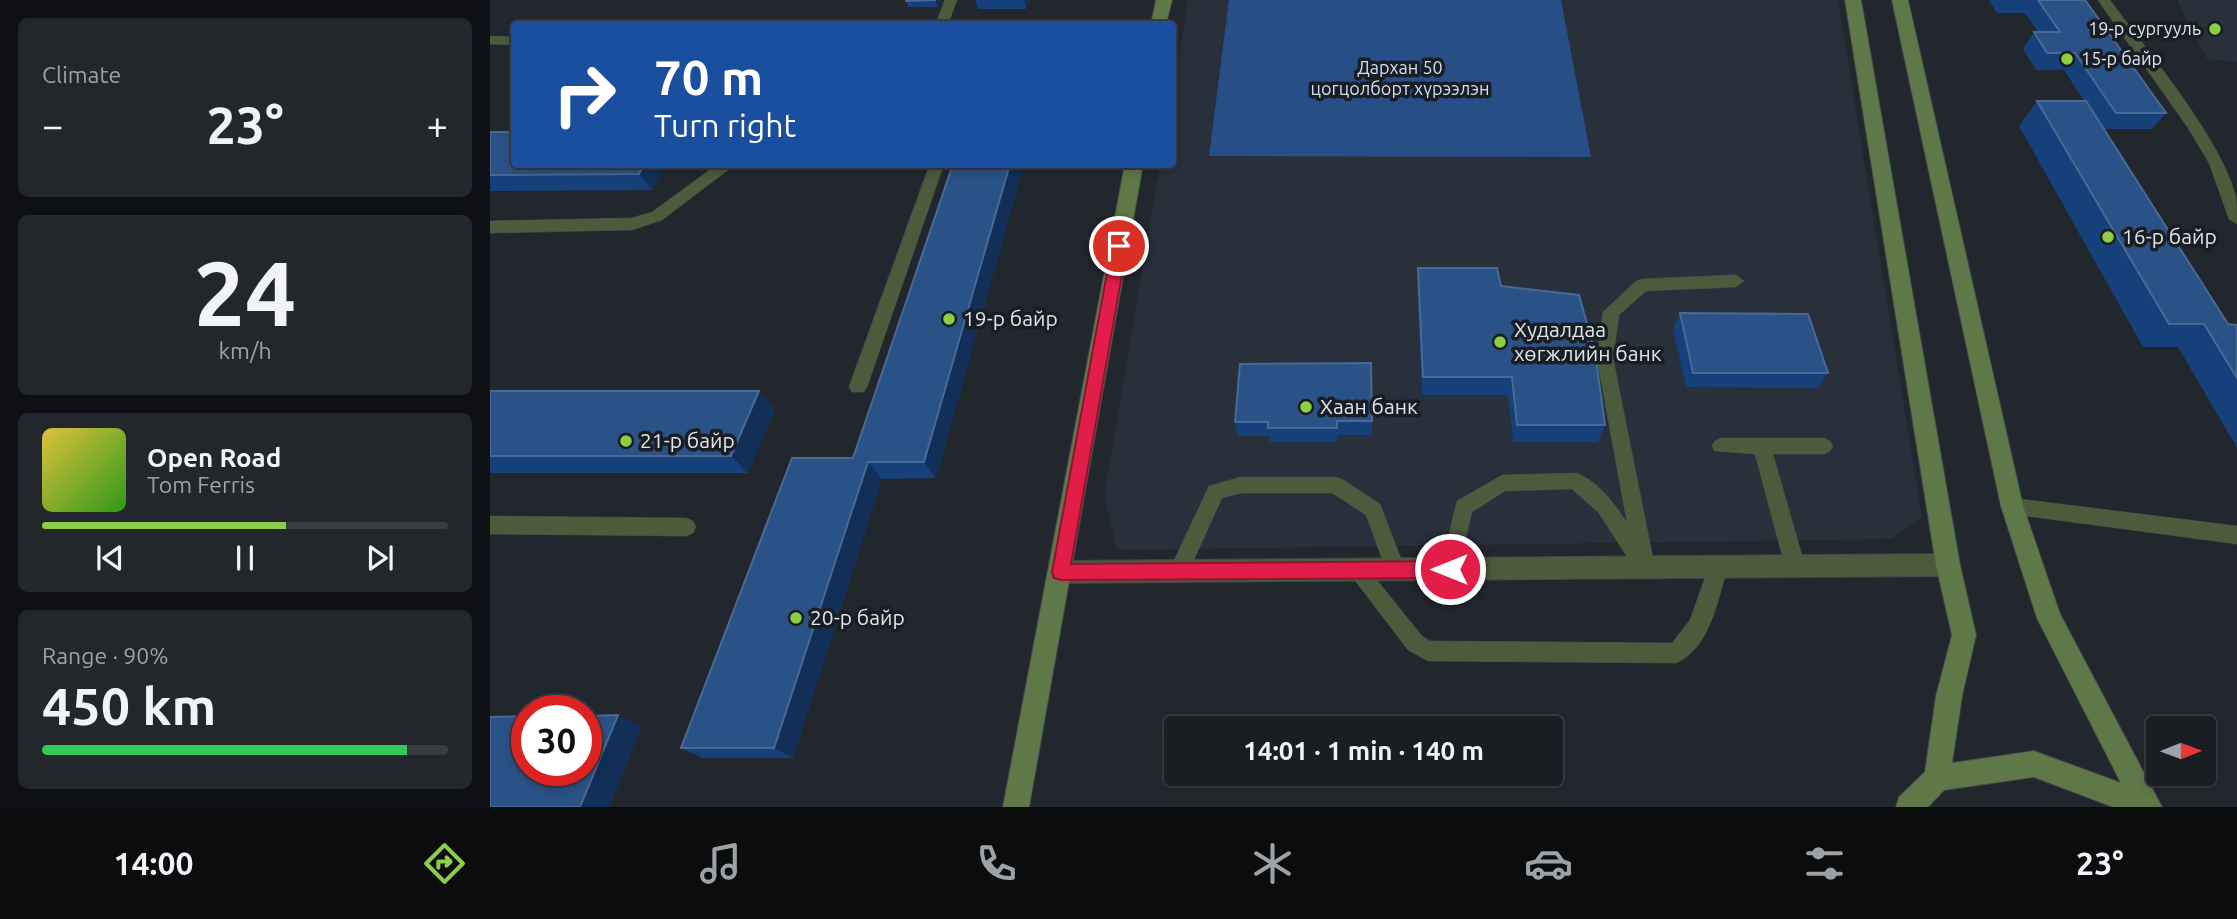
<!DOCTYPE html>
<meta charset="utf-8">
<style>
:root{--surface:#1a1d22;--page:#23262a;--text:#f1f3f6;--muted:#9fa2a5;--line:#383b40;--accent:#8cce46}
body{margin:0;font-family:Ubuntu,sans-serif;background:var(--page);color:var(--text);height:100vh;display:flex;flex-direction:column;font-size:26px;white-space:nowrap}
*{box-sizing:border-box;margin:0}
p{font-size:23px;color:var(--muted)}
.icon{flex:none;width:38px;height:38px;fill:none;stroke:currentColor;stroke-width:2;stroke-linecap:round;stroke-linejoin:round}
.map{position:relative;flex:1;overflow:hidden}
.details{display:flex;flex-direction:column;gap:18px;padding:18px;background:#0e1013;width:490px}
.details>*{flex:none}
.guide{position:absolute;left:21px;top:21px;width:665px;height:147px;border-radius:7px;box-shadow:0 4px 10px #0003,0 0 0 2px var(--line);background:#1a4fa0;color:#fff;overflow:hidden}
.needle{width:46px;rotate:89deg}
.fabs{position:absolute;left:1656px;top:716px;display:grid;gap:14px}
.fabs a{display:grid;place-items:center;width:70px;height:70px;border-radius:7px;background:var(--surface);box-shadow:0 4px 10px #0003,0 0 0 2px var(--line);font-size:35px}
.speed{position:absolute;left:21px;top:695px;display:flex;gap:14px;font-size:35px;font-weight:700;text-align:center}
.speed>*{display:grid;place-content:center;width:91px;height:91px;border-radius:50%;background:var(--surface);box-shadow:0 4px 10px #0003,0 0 0 2px var(--line);line-height:1}
.speed .limit{border:10px solid #d22;background:#fff;color:#111}
.pin{position:absolute;display:grid;place-items:center;width:60px;height:60px;color:#fff;margin:-30px;border:4px solid #fff;border-radius:50%;box-shadow:0 2px 7px #0007}
.me{position:absolute;width:77px;margin:-38px;rotate:270deg;stroke-linejoin:round;filter:drop-shadow(0 0 5px #0008)}
.turn{display:flex;align-items:center;gap:24px;height:147px;padding:0 28px;font-size:32px}
.turn .icon{width:91px;height:91px;stroke-width:2.5}
.turn b{display:block;font-size:49px;line-height:60px}
.big{font-size:52px;font-weight:700;line-height:1.1}
.details .card{flex:1;display:flex;flex-direction:column;justify-content:center;gap:10px;min-width:0;padding:0 24px;border-radius:10px;background:var(--page)}
.details .dial{align-items:center;gap:0}
.dial b{font-size:91px;line-height:1}
.song{display:flex;align-items:center;gap:21px}
.cover{width:84px;height:84px;border-radius:10px;background:linear-gradient(135deg,hsl(50 70% 55%),hsl(110 70% 35%))}
.played{height:7px;border-radius:4px;background:linear-gradient(90deg,var(--accent) 60%,var(--line) 60%)}
.keys{display:flex;justify-content:space-around;direction:ltr}
.heat{display:flex;justify-content:space-between;align-items:center;font-size:38px;direction:ltr}
.charge{height:10px;border-radius:5px;background:linear-gradient(90deg,#34c759 90%,var(--line) 0)}
.trip{position:absolute;left:674px;top:716px;width:399px;height:70px;border-radius:7px;background:var(--surface);box-shadow:0 4px 10px #0003,0 0 0 2px var(--line);font-weight:700;line-height:70px;text-align:center}
.menu{display:flex;height:112px;justify-content:space-around;align-items:center;background:#0a0c0e;color:var(--muted)}
.menu .icon{width:49px;height:49px}
.menu .current{color:var(--accent)}
.menu b{font-size:32px;color:var(--text)}
main{display:flex;flex:1;min-height:0}
.map>svg:first-child{display:block}
.built{fill:#28303c}
.green{fill:#284e88}
.lines{fill:none;stroke-linecap:round;stroke-linejoin:round}
.lane-casing{stroke:#41454c;stroke-width:1}
.street-casing{stroke:#41454c;stroke-width:2}
.secondary-casing{stroke:#41454c;stroke-width:2}
.lane{fill:#4b5c3d;fill-rule:evenodd}
.street{fill:#4b5c3d;fill-rule:evenodd}
.secondary{fill:#5e7947;fill-rule:evenodd}
.wall{fill:#15407a}
.shaded-wall{fill:#112f57}
.building{fill:#2b5286;stroke:#486995;stroke-width:2}
.route{fill:#e11d48;stroke:#92132f;stroke-width:2}
.poi-dot{fill:#8cce46;stroke:#191d24;stroke-width:2.5}
.labels{text-anchor:middle;stroke-width:7;stroke-linejoin:round;paint-order:stroke}
.far-poi-label{font-size:18px;fill:#e1e4e8;stroke:#191d24;text-anchor:end}
.far-park-label{font-size:18px;fill:#d2dff2;stroke:#191d24}
.poi-label{font-size:21px;fill:#e1e4e8;stroke:#191d24;text-anchor:start}
</style>
<main>
<section class="details">
<div class="card"><p>Climate</p>
<div class="heat"><a>−</a><b class="big">23°</b><a>+</a></div>
</div>
<div class="card dial"><b>24</b><p>km/h</p></div>
<div class="card">
<div class="song"><i class="cover"></i><div><b>Open Road</b><p>Tom Ferris</p></div></div>
<div class="played"></div>
<div class="keys"><svg class="icon" aria-label="previous" viewBox="0 0 24 24"><path d="M18 5L8 12l10 7zM5 5v14"/></svg><svg class="icon" aria-label="pause" viewBox="0 0 24 24"><path d="M8 5v14M16 5v14"/></svg><svg class="icon" aria-label="next" viewBox="0 0 24 24"><path d="M6 5l10 7-10 7zM19 5v14"/></svg></div>
</div>
<div class="card"><p>Range · 90%</p><b class="big">450 km</b><div class="charge"></div></div>
</section>
<div class="map">
<svg width="1747" height="807" viewBox="0 0 1747 807">
<rect width="100%" height="100%" fill="#22272e"/>
<!-- built -->
<path class="built" d="M698,0H1348L1432,517L1402,539L627,550L614,496L670,165L682,164L683,90Z
M1687,0H1747V62L1717,59Z"/>
<!-- green -->
<path class="green" d="M739,0H1071L1101,157L719,156Z"/>
<g class="lines">
<defs>
<path id="lane" d="M455,0H467L458,24H446Z
M1608,0H1620C1658,52 1731,138 1746,197C1747,206 1747,216 1747,224L1739,219L1719,163L1698,128Z
M0,36L24,37V45L0,44Z
M228,164H246L172,220L142,230L0,233V221L142,218L162,212Z
M440,164H454L377,387L374,392H362L359,387Z
M1246,275L1254,281L1246,287L1156,291L1129,315L1123,358L1165,568L1162,574L1155,577L1148,574L1109,513L1082,489L1015,491L982,512L967,575L960,578L953,575L950,569L967,501L1012,475L1086,473C1108,481 1125,504 1137,523L1107,358L1113,312L1146,281L1152,279Z
M1231,438H1334L1340,441L1343,446L1340,451L1334,454H1283L1315,566L1312,572L1305,575L1298,572L1295,566L1265,454L1225,451L1222,446L1225,441Z
M751,477H845L852,479L890,504L915,569L912,575L905,578L898,575L876,515L842,493H751L732,498L696,577L689,580L682,577L679,571L719,486Z
M1522,498L1747,526V544L1522,514L1515,512L1513,506L1515,500Z
M0,516L196,518L203,521L206,527L203,533L196,536L0,534Z
M1228,558L1235,561L1238,567C1228,598 1220,649 1186,663L938,661L918,650L857,570L860,564L867,561L874,564L932,636L940,641L1182,643L1200,620L1221,561Z"/>
<path id="street" d="M1458,554L1466,557L1470,565L1466,573L1458,576L571,583L563,580L559,572L563,564L571,561Z"/>
<path id="secondary" d="M666,0H682L676,24H661Z
M1355,0H1371L1470,565L1486,635L1472,696L1462,763L1544,751L1631,783L1547,618L1511,506L1402,0H1418L1533,506L1570,614L1672,807H1623L1544,777L1454,790L1438,807H1406L1409,797L1435,772L1446,696L1462,635L1446,565Z
M635,164H653L539,807H513Z"/>
</defs>
<!-- lane casing -->
<use href="#lane" class="lane-casing"/>
<!-- street casing -->
<use href="#street" class="street-casing"/>
<!-- secondary casing -->
<use href="#secondary" class="secondary-casing"/>
<!-- lane -->
<use href="#lane" class="lane"/>
<!-- street -->
<use href="#street" class="street"/>
<!-- secondary -->
<use href="#secondary" class="secondary"/>
</g>
<!-- wall -->
<path class="wall" d="M416,0H451L448,7H418Z
M485,0H540L536,9H488Z
M1499,0H1595L1676,113L1662,129H1614L1738,324L1747,325V448L1688,347H1653L1529,126L1547,101H1594L1574,70H1546L1533,49L1544,32H1548L1535,13H1507Z
M0,132L176,164L162,190L0,191Z
M463,164H534L446,478L392,479L303,758H213L191,748L363,458Z
M928,268L1011,286L1115,425L1108,442H1023L1018,395H932L927,287Z
M1190,313L1338,373L1328,388L1196,387L1183,329Z
M881,363L882,435H847V442H780L779,436H748L745,422Z
M0,391L285,409L258,473H0Z"/>
<!-- shaded-wall -->
<path class="shaded-wall" d="M446,0H451L448,7L445,1Z
M534,0H540L536,9Z
M154,164H176L162,190L149,174Z
M520,164H534L446,478L434,462Z
M269,391L285,409L258,473L241,456Z
M378,462L392,479L303,758L284,748Z
M128,715L152,726L120,807H90Z"/>
<!-- building -->
<path class="building" d="M416,0H446L416,1Z
M1548,0H1595L1676,113H1626L1585,53H1557L1544,32H1570Z
M1547,101H1596L1738,324L1747,325V378L1714,324H1679Z
M0,132H24V164H154L149,174L0,175Z
M463,164H520L434,462H378L284,748H191L302,458H363Z
M928,268H1007L1011,286L1089,295L1105,352L1115,425H1027L1022,377H933Z
M1190,313L1318,314L1338,373H1203Z
M881,363L882,421H847V428H778V422H745L750,364Z
M0,391H269L241,456H0Z
M128,715L90,807H0V717L37,716V770H96V716Z"/>
<!-- route -->
<path class="route" d="M629,241L637,246L581,564L960,561L966,563L968,569L966,575L960,578L571,580L564,578L562,572L622,246Z"/>
<!-- markers -->
<g class="poi-dot">
<circle cx="1725" cy="29" r="7"/>
<circle cx="1577" cy="59" r="7"/>
<circle cx="1618" cy="237" r="7"/>
<circle cx="459" cy="319" r="7"/>
<circle cx="1010" cy="342" r="7"/>
<circle cx="816" cy="407" r="7"/>
<circle cx="136" cy="441" r="7"/>
<circle cx="306" cy="618" r="7"/>
</g>
<g class="labels">
<!-- far-poi labels -->
<g class="far-poi-label">
<text x="1711" y="35">19-р сургууль</text>
<text x="1591" y="65" text-anchor="start">15-р байр</text>
</g>
<!-- far-park labels -->
<g class="far-park-label">
<text x="910" y="74">Дархан 50<tspan x="910" dy="21">цогцолборт хүрээлэн</tspan></text>
</g>
<!-- poi labels -->
<g class="poi-label">
<text x="1632" y="244">16-р байр</text>
<text x="473" y="326">19-р байр</text>
<text x="1024" y="337">Худалдаа<tspan x="1024" dy="24">хөгжлийн банк</tspan></text>
<text x="830" y="414">Хаан банк</text>
<text x="150" y="448">21-р байр</text>
<text x="320" y="625">20-р байр</text>
</g>
</g>
</svg>
<div class="fabs">
<a><svg class="needle" viewBox="-14 -14 28 28"><path d="M0-13l5 13h-10z" fill="#e53935"/><path d="M0 13l5-13h-10z" fill="#9fa2a5"/></svg></a>
</div>
<div class="speed"><div class="limit">30</div></div>
<div class="pin" style="left:629px;top:246px;background:#d93025"><svg class="icon" aria-label="arrive" viewBox="0 0 24 24"><path d="M6 21V4h12l-3 4 3 4H6"/></svg></div>
<svg class="me" style="left:960px;top:569px" viewBox="-20 -20 40 40"><circle r="17" fill="#e11d48" stroke="#fff" stroke-width="3"/><path d="M0-11L8 9 0 5-8 9z" fill="#fff"/></svg>
<div class="trip">14:01 · 1 min · 140 m</div>
<div class="guide">
<div class="turn"><svg class="icon" aria-label="right" viewBox="0 0 24 24"><path d="M7 20v-9h11M14 6l5 5-5 5"/></svg><div><b>70 m</b>Turn right</div></div>
</div>
</div>
</main>
<nav class="menu">
<b>14:00</b>
<svg class="icon current" aria-label="directions" viewBox="0 0 24 24"><path d="M12 3l9 9-9 9-9-9zM9 14v-3h6M13 9l2 2-2 2"/></svg>
<svg class="icon" aria-label="music" viewBox="0 0 24 24"><path d="M9 18V5l10-2v13"/><circle cx="6" cy="18" r="3"/><circle cx="16" cy="16" r="3"/></svg>
<svg class="icon" aria-label="phone" viewBox="0 0 24 24"><path d="M5 4h4l2 5-3 2q2 4 5 5l2-3 5 2v4C11 20 4 13 5 4z"/></svg>
<svg class="icon" aria-label="climate" viewBox="0 0 24 24"><path d="M12 3v18M4 7l16 10M4 17L20 7"/></svg>
<svg class="icon" aria-label="car" viewBox="0 0 24 24"><path d="M5 17H2v-5l4-1 3-4h7l3 4 3 1v5h-3M9 17h6M6 11h13"/><circle cx="7" cy="17" r="2"/><circle cx="17" cy="17" r="2"/></svg>
<svg class="icon" aria-label="filters" viewBox="0 0 24 24"><path d="M4 7h16M4 17h16"/><circle cx="9" cy="7" r="2"/><circle cx="15" cy="17" r="2"/></svg>
<b>23°</b>
</nav>
